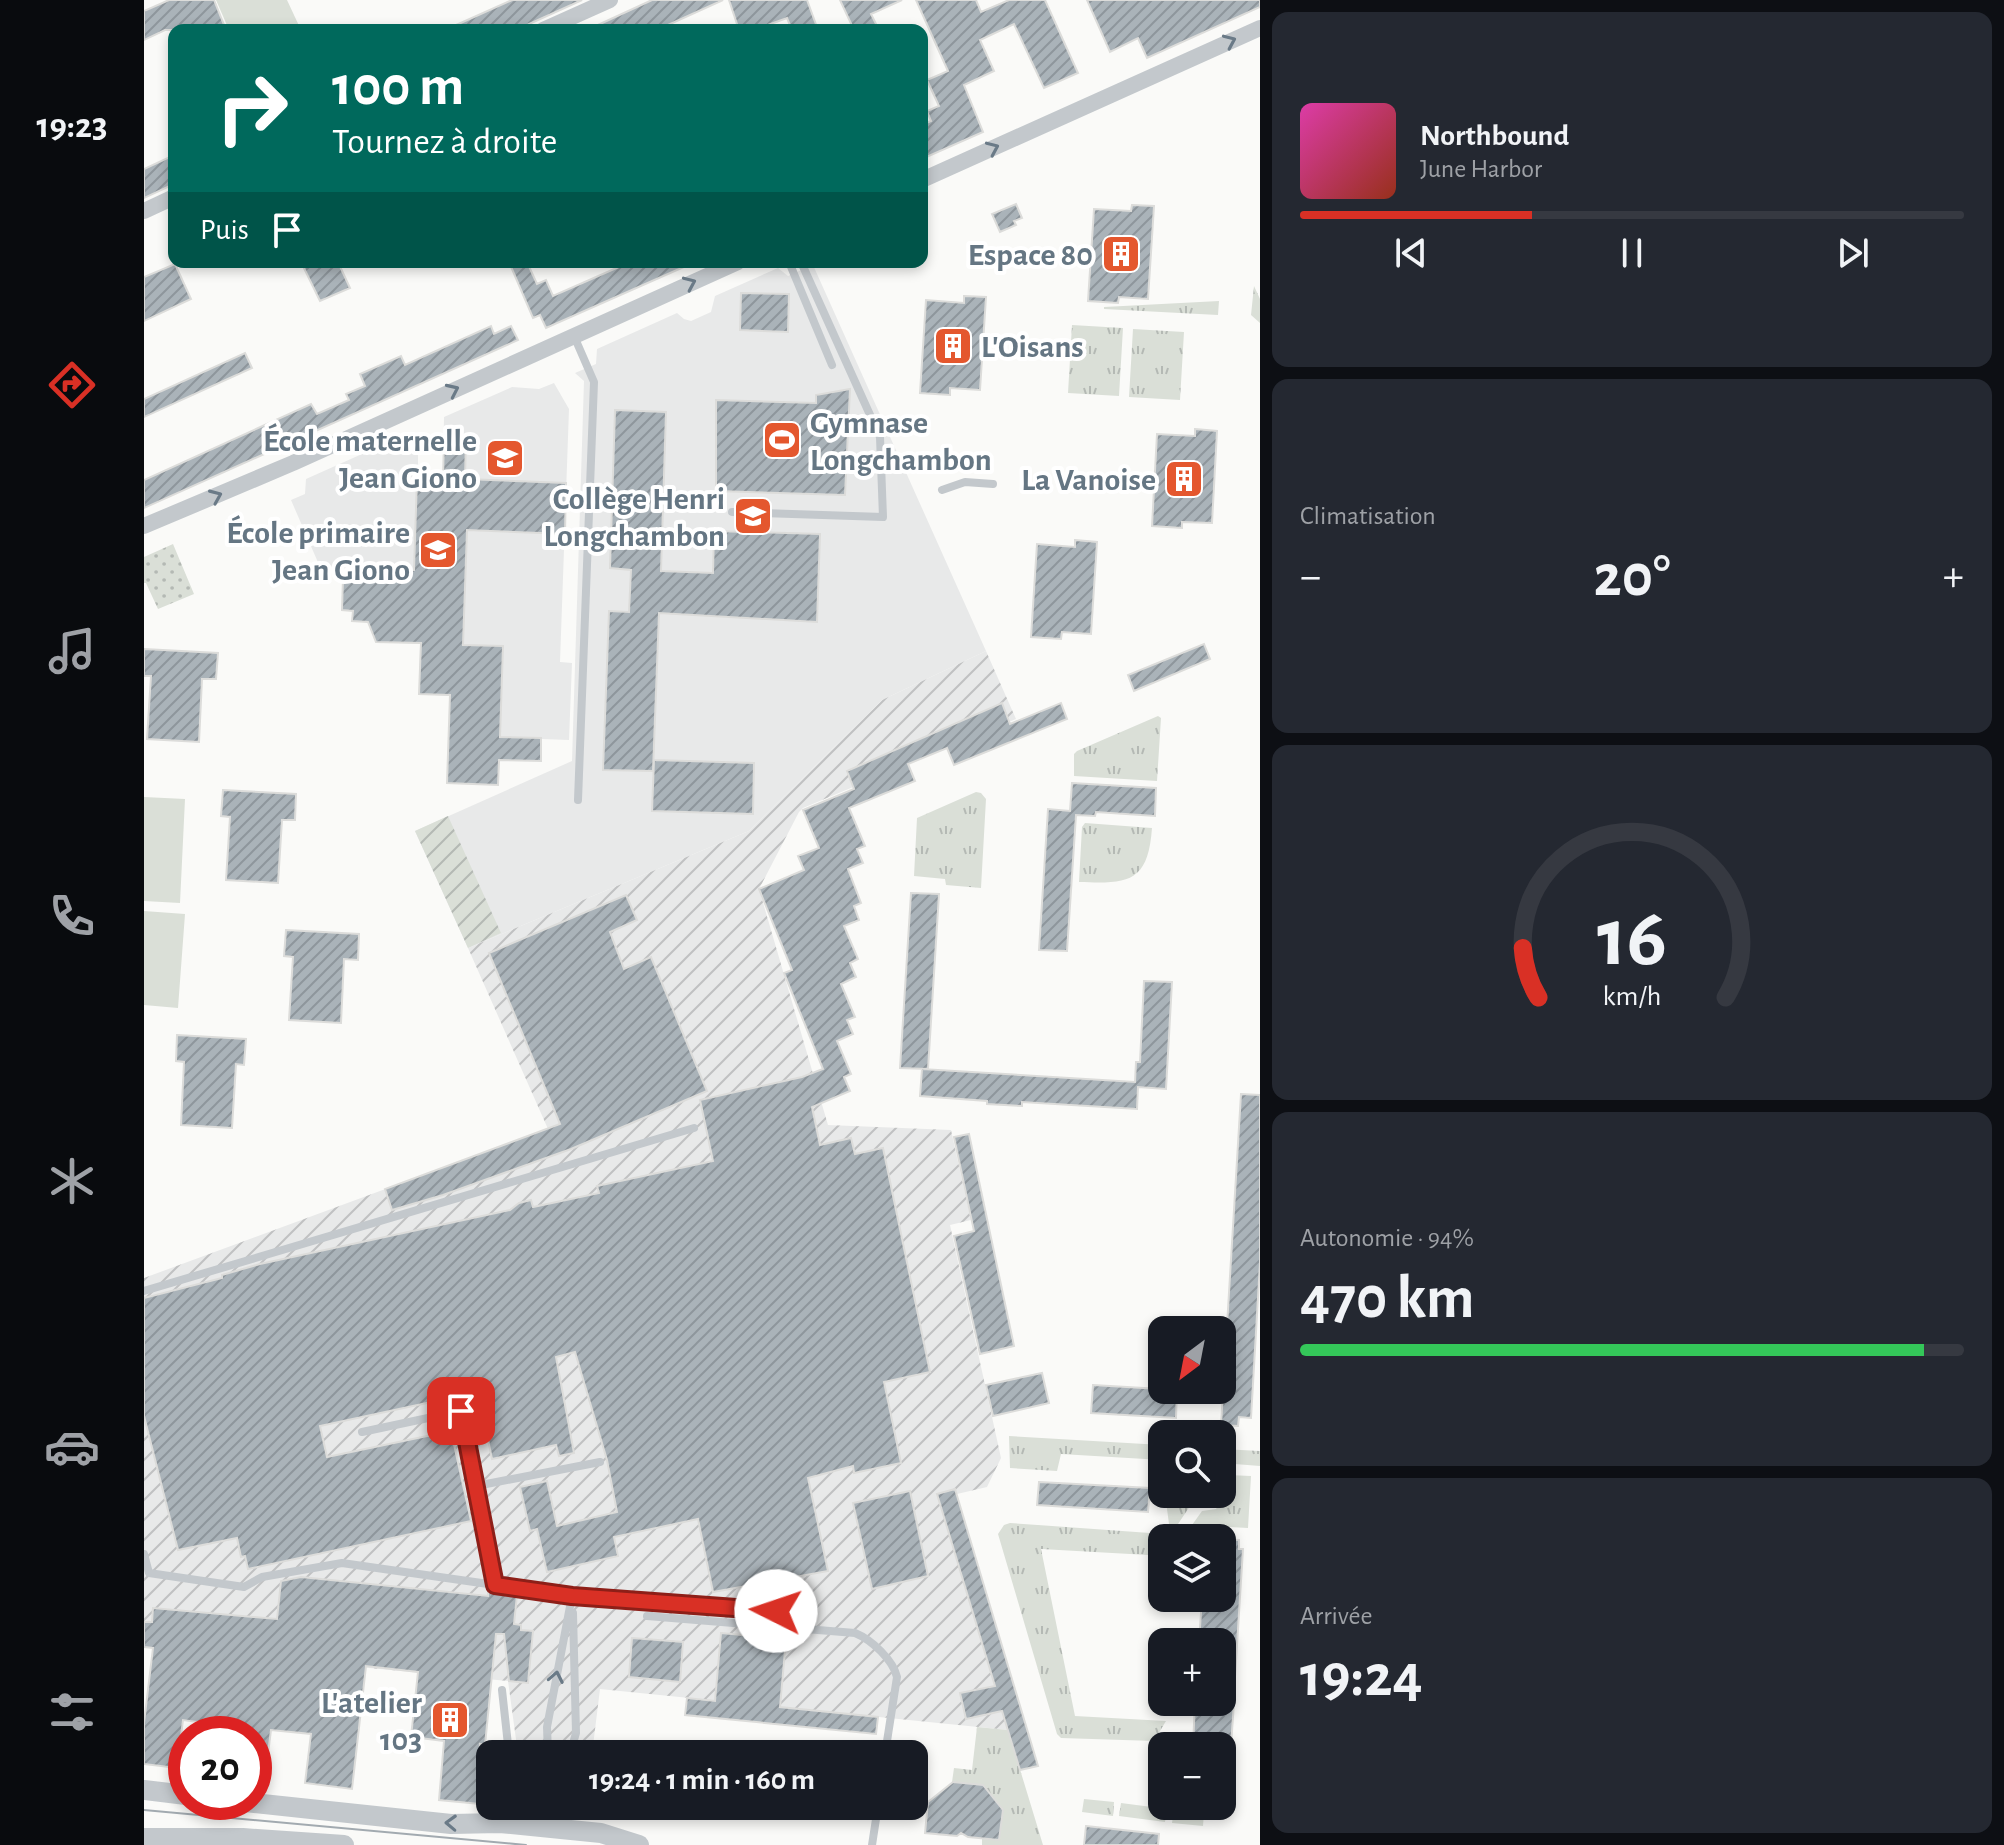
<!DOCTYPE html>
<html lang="fr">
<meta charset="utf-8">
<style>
:root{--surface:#171b24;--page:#242831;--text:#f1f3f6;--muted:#9ea1a6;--line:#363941;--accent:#d93025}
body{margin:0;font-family:"Alegreya Sans",sans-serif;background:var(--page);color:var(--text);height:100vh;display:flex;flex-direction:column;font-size:30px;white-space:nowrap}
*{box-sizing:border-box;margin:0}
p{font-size:26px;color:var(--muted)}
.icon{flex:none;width:44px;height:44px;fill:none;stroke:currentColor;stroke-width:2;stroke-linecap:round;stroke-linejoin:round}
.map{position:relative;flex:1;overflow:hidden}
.drawer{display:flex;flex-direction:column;gap:12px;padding:12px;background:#0d0f14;width:744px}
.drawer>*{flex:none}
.guide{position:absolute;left:24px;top:24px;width:760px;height:244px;border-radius:16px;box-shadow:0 4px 12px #0003;background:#00695c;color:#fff;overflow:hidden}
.needle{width:52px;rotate:212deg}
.tools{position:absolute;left:1004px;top:1316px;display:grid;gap:16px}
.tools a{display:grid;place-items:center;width:88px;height:88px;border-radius:16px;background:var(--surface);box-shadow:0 4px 12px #0003;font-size:40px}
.speed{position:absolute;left:24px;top:1716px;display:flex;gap:16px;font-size:40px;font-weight:700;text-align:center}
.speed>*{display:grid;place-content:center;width:104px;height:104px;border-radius:50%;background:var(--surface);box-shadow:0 4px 12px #0003;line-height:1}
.speed .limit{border:12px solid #d22;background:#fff;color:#111}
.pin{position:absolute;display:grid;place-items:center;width:68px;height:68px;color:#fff;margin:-34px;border-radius:16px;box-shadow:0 4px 12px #0006}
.me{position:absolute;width:88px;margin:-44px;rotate:274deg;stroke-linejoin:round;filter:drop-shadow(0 0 6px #0008)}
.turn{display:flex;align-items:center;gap:28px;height:168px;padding:0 32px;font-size:36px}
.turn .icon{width:104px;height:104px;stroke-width:2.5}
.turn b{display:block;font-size:56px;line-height:68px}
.then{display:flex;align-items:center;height:76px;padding:0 32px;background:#0003;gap:16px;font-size:30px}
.big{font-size:60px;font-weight:700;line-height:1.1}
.drawer .widget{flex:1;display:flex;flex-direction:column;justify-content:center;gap:12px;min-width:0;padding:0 28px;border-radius:16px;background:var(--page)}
.drawer .dial{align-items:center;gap:0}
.dial svg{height:208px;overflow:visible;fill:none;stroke:var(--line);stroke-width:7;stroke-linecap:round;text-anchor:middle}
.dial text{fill:var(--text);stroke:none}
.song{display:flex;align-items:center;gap:24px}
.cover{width:96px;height:96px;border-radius:12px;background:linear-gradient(135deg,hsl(320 70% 55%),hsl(10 70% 35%))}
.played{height:8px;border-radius:4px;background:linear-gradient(90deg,var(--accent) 35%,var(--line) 35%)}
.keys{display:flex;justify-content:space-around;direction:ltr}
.heat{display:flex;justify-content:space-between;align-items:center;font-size:44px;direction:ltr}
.charge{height:12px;border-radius:6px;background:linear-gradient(90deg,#34c759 94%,var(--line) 0)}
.trip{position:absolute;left:332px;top:1740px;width:452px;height:80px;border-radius:16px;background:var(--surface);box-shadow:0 4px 12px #0003;font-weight:700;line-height:80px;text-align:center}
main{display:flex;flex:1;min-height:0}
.dock{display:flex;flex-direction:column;width:144px;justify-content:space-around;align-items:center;background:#090b0e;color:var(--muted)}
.dock .icon{width:56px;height:56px}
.dock .on{color:var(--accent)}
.dock b{font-size:36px;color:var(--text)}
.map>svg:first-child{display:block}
.built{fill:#e8e9e9}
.industrial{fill:url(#industrial-furrows)}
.grass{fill:url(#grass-tufts)}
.park{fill:url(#park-dots)}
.garden{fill:url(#garden-furrows)}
.pitch{fill:#dadfd7}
.building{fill:url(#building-hatch);stroke:#dcdcda;stroke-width:2}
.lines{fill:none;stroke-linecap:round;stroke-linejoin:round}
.service{stroke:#c3c8cc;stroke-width:8}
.minor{stroke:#c3c8cc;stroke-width:16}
.tertiary{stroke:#c3c8cc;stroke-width:20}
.tram{stroke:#a2aab0;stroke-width:2}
.oneway{stroke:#6a7a87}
.route-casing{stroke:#8d1f18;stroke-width:20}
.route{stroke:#d93025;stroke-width:14}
.labels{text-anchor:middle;stroke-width:8;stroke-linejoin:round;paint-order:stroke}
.poi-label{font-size:32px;font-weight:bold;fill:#657683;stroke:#fff;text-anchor:end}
</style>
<main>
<nav class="dock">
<b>19:23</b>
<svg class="icon on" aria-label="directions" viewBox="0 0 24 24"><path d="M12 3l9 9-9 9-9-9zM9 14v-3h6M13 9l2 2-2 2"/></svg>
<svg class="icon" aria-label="music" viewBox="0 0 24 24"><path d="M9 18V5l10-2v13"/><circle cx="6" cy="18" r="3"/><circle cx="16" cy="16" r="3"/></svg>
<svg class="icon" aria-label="phone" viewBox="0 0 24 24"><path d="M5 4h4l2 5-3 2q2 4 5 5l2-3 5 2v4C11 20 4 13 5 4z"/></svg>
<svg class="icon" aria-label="climate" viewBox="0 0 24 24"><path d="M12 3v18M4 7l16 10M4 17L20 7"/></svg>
<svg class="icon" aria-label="car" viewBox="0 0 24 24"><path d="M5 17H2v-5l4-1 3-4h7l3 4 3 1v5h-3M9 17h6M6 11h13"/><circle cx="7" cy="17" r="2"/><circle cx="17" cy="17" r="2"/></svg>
<svg class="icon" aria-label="filters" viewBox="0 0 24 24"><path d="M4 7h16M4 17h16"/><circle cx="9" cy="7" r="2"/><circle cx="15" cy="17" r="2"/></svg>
</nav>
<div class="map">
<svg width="1116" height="1845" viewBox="0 0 1116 1845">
<defs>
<pattern id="industrial-furrows" width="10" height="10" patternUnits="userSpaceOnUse" patternTransform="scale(2)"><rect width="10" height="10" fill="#e8e9e9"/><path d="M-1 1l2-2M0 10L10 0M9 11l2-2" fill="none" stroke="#c0c1c2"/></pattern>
<pattern id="grass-tufts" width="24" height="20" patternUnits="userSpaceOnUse" patternTransform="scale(2)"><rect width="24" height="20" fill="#dadfd7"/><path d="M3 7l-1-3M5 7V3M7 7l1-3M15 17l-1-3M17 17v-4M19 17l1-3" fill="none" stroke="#b4b9b4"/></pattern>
<pattern id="park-dots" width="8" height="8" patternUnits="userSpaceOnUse" patternTransform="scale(2)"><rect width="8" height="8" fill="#dadfd7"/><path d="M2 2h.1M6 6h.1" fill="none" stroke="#b4b9b4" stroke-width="1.8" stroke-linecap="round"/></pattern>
<pattern id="garden-furrows" width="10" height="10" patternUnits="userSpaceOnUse" patternTransform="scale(2)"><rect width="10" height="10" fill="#dadfd7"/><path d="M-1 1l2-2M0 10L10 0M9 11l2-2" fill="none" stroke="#b4b9b4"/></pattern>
<pattern id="building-hatch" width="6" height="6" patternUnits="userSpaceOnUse" patternTransform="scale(2)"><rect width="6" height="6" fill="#aab3b9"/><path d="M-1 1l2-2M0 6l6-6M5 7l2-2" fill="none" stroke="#8e969c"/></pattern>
</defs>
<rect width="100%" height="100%" fill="#fafaf8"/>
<!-- built -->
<path class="built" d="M669,265L842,651L738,700L605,831L324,948L271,831L428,761L440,381L431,373L452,364L453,349L533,313L540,319L547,321L567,312L571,296L634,268L644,276Z
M410,383L425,409L416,662L428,663L425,740L398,739L397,761L356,760L354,785L303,783L306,696L275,694L276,644L232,642L224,622L208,621V611L198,610L199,578H209L210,568L176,567L147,500L161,494L162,479L265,433L274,453V478L299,479L300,417L368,387L395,389Z"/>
<!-- industrial -->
<path class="industrial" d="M842,651L872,719L659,808L655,812L615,889L684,1125L807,1130L827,1220L806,1225L857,1458L843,1487L813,1494L811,1489L793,1495L864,1730L456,1689L448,1754H374L364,1681L0,1647V1278L404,1129L324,948L605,831L738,700Z
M380,1806H443L442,1815L380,1809Z"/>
<!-- grass -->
<path class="grass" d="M1110,286L1116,299V323L1107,315Z
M1075,301L1074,315L960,309V307Z
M928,325L979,328L975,396L924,393Z
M989,329L1040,332L1036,400L985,397Z
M1014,716L1017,718L1013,781L930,776V754L933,751Z
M832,792L837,793L842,799L837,888L802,885L801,879L770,876L773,818Z
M941,823L1008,828C1004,883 984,884 935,882L938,827Z
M865,1436L1018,1445V1460L917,1454L913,1471L866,1468Z
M1078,1449L1116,1451V1466L1078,1463Z
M1084,1475L1107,1476L1104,1528L1048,1525L1058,1511L1072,1509L1076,1503L1075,1494H1078V1483Z
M1021,1494H1046L1048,1503L1034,1524H1025Z
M866,1523L1006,1533L1004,1555L897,1549L931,1716L1022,1721L1010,1741L917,1738L913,1734L854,1534L860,1525Z
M833,1727L864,1730L899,1845H838V1839L855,1840L859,1808H854V1804L840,1789V1785L808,1782L810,1768L828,1770Z
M940,1799L970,1802L969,1816L938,1812Z
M977,1803L1023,1809L1021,1822L975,1816Z
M1030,1809L1060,1813L1059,1826L1028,1823Z"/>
<!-- park -->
<path class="park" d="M29,544L50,594L14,609L2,583H0V557Z"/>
<!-- garden -->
<path class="garden" d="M304,816L357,933L324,948L271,831Z"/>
<!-- pitch -->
<path class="pitch" d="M72,0H143L157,30H85Z
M0,797L41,799L36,903L0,901Z
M0,911L41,914L34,1008L0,1005Z"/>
<!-- building -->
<path class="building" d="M25,0H70L82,30H21L0,40V11Z
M368,0H438L372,30H301Z
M508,0H579L513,30H443Z
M585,0H663L674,30H648L643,18L610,30H595Z
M696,0H758L727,14L735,30H710Z
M772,0H832L837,12L865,0H901L934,73L900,88L870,24L836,40L850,71L820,85L839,132L778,159V125L787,121L783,111L795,106L783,80L804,71Z
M943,0H1116V7L1003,58L994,38L966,52Z
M30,155V184L0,198V169Z
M872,204L878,218L870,221L872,225L856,232L848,214Z
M988,205L1010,206L1004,299L975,297L974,303L944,301L950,209L987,211Z
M157,262H194L206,288L176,301Z
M365,262H383L393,284L402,280L409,296L486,262H551L402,328L396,315L389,318Z
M31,264L47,299L0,321V277Z
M597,293L645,294L644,332L596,330Z
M820,296L842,297L836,390L806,388V395L776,393L782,300L820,303Z
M347,326L350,334L367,326L374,340L0,508V480L167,404L173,414L205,400L202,394L221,386L216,374L257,356L261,365Z
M101,353L108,368L0,417V399Z
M706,389L701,495L572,491V400L672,403V395Z
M471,410L522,412L517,571L569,573L570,531L676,534L673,622L515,613L509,771L459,770L465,611L485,612L487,570L466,568Z
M1051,429L1073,431L1068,523L1038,522V528L1008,526L1013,434L1051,436Z
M300,438H322L321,479L422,483L421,534L323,530L319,645L359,646L356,737L397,738V761L355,760L354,785L303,783L306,695L275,694L277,643L232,642L224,622L208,621L209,611L198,610L199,578H210V568L270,570L273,478L299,479Z
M931,540L953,542L947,634L918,632L917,639L887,637L893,544L931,547Z
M1060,644L1066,659L990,691L984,675Z
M0,649L74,653L72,679H58L55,742L3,739L7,676H0Z
M858,703L866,724L917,703L923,719L810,765L803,748L764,764L771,781L705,808L721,846L713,849L719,863L704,869L717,903L710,906L715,920L700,926L714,959L706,963L712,977L697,984L711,1017L703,1020L709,1034L693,1041L707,1074L700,1077L706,1091L668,1107L676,1145L707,1138L711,1154L739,1148L786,1372L740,1382L757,1463L710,1473L709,1466L664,1478L684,1571L569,1592L554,1519L470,1537L474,1556L403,1572L393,1529L386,1531L376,1487L403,1481L413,1526L473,1512L463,1460L431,1352L412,1357L430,1453L415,1456L412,1445L348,1459L334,1392L176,1426L183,1457L307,1431L327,1521L104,1569L101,1556L97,1557L93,1538L34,1550L0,1416V1298L78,1278V1275L116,1264L366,1210L375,1203L387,1200L389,1207L455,1193L453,1186L569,1161L556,1100L658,1077L679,1069L640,973L648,970L615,889L660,870L654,856L675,848L659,810L710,789L703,771Z
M510,760L610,763L609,814L508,811Z
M928,783L1012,788L1011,816L952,812L951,816L932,815L923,951L895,950L904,809L926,811Z
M79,790L152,794L151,820H138L134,883L82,880L86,817L77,816Z
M767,893L795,894L784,1069L756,1068Z
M482,895L493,920L466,932L480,969L507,957L563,1091L427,1149L299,1195L248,1210L241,1189L416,1124L345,953Z
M142,930L215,934L214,960L200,959L197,1023L145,1020L149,957L140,956Z
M1000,981L1028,982L1022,1089L994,1087L993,1109L878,1102V1106L843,1104V1101L776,1096L778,1069L991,1082L992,1062H996Z
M33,1035L102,1039L100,1065L92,1064L88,1128L37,1125L40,1062L32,1061Z
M1097,1094L1116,1095V1263L1107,1418L1095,1417L1094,1426L1077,1425Z
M825,1134L870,1346L836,1354L810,1236L830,1231L810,1137Z
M898,1373L905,1403L849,1416L842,1385Z
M949,1385L1033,1390L1032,1418L947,1413Z
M895,1482L1006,1488L1004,1512L893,1505Z
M811,1489L894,1766L876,1770L858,1711L822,1719L816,1693L851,1686L793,1494Z
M766,1491L784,1576L728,1589L709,1503Z
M1078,1539L1095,1540V1549H1099L1090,1693L1078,1692V1642H1055L1058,1598H1078Z
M157,1577L344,1596V1591L373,1595L370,1624L377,1625V1630L389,1631L384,1683L365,1681L360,1634H352L341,1745L336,1744L333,1774L346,1776V1805L295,1800L300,1741L267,1737L274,1672L222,1666L208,1789L161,1783L167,1734L127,1730L120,1785H110V1734H83L84,1726L39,1720L33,1768L0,1764V1723L9,1648L0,1647V1622H8L9,1608L133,1619L137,1581Z
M577,1633L642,1639L636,1707L734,1717L732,1734L541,1715L543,1698L571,1701Z
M488,1638L539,1642L536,1682L485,1677Z
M1051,1702H1090L1087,1746H1049Z
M809,1782L839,1785L859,1810L855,1840L824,1837L817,1833L813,1836L781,1833L784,1802Z
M942,1826L1015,1834L1014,1845H940Z"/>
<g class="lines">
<!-- service -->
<path class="service" d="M645,262L688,365
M430,336L450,382L434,800
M798,490L821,482L849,484
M588,512L739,517L736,437L657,262
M0,1291L550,1128
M218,1432L317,1411L351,1585
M332,1486L456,1462
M0,1554L5,1573L100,1587L118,1577L198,1563L428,1596L661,1613
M503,1616L711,1633C728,1640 749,1660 753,1677L741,1754
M358,1690L365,1754
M404,1754L403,1727L428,1596
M426,1754L432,1733L429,1613
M371,1806L374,1824
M406,1828L410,1806
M728,1845L734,1806"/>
<!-- minor -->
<path class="minor" d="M399,30L466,0
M778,180L1116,28
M0,211L30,197
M0,526L149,463L594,262"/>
<!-- tertiary -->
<path class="tertiary" d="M0,1790L42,1795
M101,1802L307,1824L356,1823L457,1833L495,1845
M0,1838H99L200,1845"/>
<!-- tram -->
<path class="tram" d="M0,1810L382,1845"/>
</g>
<!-- one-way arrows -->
<defs><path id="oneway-chevron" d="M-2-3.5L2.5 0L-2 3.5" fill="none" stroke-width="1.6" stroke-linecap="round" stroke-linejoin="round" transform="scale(2)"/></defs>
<g class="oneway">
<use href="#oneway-chevron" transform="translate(1086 41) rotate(-24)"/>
<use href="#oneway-chevron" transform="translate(849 148) rotate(-24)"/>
<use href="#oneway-chevron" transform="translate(546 283) rotate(-24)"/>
<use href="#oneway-chevron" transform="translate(309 390) rotate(-25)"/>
<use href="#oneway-chevron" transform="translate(72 496) rotate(-23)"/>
<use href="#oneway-chevron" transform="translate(412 1677) rotate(-79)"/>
<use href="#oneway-chevron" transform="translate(307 1823) rotate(-178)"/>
</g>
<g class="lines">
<defs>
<path id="route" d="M317,1411L351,1585L428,1596L632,1611"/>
</defs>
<!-- route casing -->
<use href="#route" class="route-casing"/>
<!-- route -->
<use href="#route" class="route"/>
</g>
<!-- icons -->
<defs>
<symbol id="building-square" viewBox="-11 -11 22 22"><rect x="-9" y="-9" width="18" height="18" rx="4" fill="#e4572e" stroke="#fff"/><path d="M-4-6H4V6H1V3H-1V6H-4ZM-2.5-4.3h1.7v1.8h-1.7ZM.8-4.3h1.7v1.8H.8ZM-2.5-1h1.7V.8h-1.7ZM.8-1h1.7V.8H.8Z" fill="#fff"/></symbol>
<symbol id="stadium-square" viewBox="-11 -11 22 22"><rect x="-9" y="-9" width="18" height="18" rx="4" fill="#e4572e" stroke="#fff"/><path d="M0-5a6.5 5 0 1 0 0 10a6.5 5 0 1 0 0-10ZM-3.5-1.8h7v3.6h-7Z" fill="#fff"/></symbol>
<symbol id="school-square" viewBox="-11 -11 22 22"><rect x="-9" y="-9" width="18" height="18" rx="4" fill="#e4572e" stroke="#fff"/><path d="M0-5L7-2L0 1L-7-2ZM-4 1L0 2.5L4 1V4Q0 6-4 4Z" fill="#fff"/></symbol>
</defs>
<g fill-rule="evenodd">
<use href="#building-square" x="955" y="232" width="44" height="44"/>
<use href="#building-square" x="787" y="324" width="44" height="44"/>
<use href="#stadium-square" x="616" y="418" width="44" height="44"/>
<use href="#school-square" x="339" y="436" width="44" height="44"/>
<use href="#building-square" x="1018" y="457" width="44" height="44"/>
<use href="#school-square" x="587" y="494" width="44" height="44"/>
<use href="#school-square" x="272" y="528" width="44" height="44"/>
<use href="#building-square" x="284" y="1698" width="44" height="44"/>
</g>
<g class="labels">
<!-- poi labels -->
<g class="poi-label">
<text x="949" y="265">Espace 80</text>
<text x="837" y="357" text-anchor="start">L'Oisans</text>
<text x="666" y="433" text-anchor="start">Gymnase<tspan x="666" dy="37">Longchambon</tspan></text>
<text x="333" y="451">École maternelle<tspan x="333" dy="37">Jean Giono</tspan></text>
<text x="1012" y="490">La Vanoise</text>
<text x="581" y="509">Collège Henri<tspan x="581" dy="37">Longchambon</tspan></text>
<text x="266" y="543">École primaire<tspan x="266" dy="37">Jean Giono</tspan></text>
<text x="278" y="1713">L'atelier<tspan x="278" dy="37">103</tspan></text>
</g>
</g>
</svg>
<div class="tools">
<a><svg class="needle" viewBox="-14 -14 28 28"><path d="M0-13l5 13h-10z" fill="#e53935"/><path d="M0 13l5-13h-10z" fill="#9ea1a6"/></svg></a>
<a><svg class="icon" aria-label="search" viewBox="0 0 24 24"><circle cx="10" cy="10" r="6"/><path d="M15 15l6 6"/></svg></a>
<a><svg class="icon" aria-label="layers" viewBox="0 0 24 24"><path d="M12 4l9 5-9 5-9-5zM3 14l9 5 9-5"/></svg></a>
<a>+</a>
<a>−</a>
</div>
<div class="speed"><div class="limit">20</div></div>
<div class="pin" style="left:317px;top:1411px;background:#d93025"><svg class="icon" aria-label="arrive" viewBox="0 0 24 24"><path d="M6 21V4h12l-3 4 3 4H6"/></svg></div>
<svg class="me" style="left:632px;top:1611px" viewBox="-20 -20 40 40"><circle r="19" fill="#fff"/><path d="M0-13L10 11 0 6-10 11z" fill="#d93025"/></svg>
<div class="trip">19:24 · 1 min · 160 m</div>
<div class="guide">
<div class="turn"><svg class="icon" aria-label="right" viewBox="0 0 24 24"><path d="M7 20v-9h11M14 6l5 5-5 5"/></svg><div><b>100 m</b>Tournez à droite</div></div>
<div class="then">Puis<svg class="icon" aria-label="arrive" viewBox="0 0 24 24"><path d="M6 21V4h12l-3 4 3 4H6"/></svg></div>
</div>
</div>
<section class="drawer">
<div class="widget">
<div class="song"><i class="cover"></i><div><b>Northbound</b><p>June Harbor</p></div></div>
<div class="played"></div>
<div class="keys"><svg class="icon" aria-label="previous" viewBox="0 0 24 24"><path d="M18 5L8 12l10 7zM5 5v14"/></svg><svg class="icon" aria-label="pause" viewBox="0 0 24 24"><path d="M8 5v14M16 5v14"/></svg><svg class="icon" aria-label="next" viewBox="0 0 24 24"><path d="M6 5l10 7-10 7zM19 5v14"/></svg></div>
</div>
<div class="widget"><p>Climatisation</p>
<div class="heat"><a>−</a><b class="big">20°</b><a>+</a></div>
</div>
<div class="widget dial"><svg viewBox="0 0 100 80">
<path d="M14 69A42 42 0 1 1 86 69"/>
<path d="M14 69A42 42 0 0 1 8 50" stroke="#d93025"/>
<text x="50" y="56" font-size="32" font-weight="700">16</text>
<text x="50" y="72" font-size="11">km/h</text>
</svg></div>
<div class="widget"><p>Autonomie · 94%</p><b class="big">470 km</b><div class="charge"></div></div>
<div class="widget"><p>Arrivée</p><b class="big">19:24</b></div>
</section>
</main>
